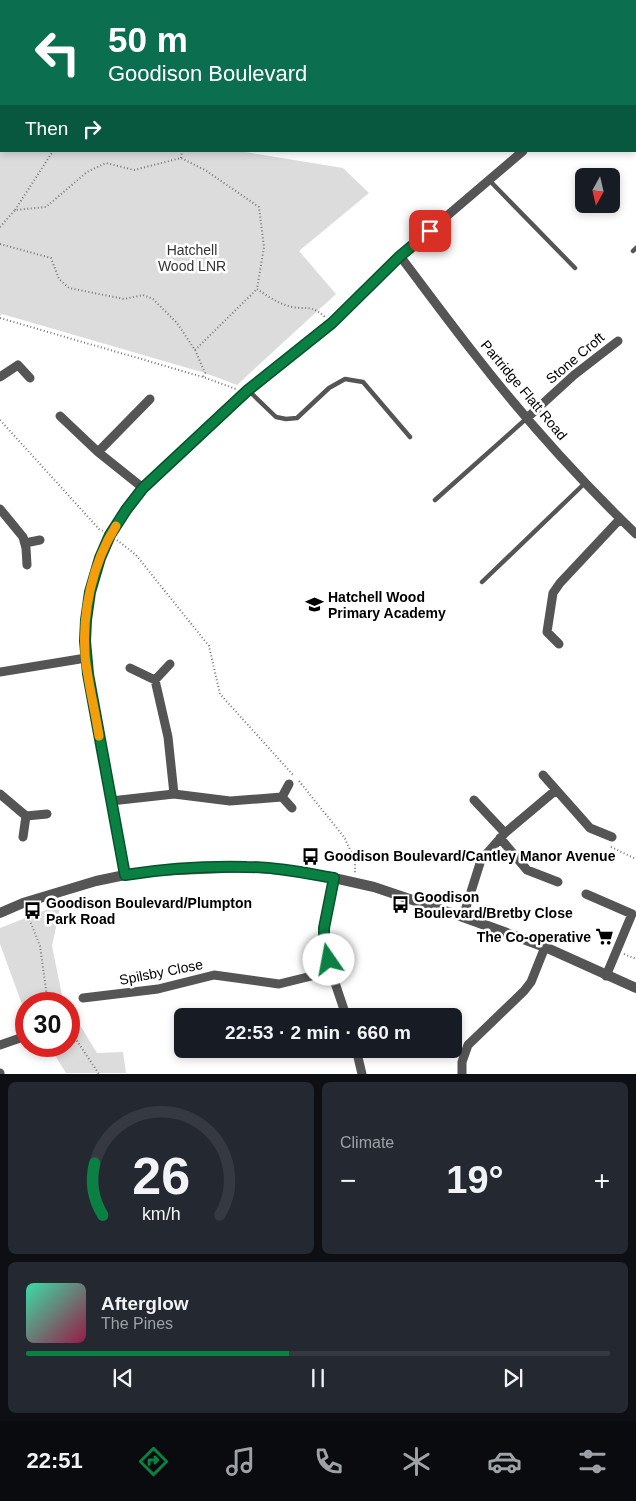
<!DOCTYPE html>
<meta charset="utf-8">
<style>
:root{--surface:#171b24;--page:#242831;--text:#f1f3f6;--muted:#9ea1a6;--line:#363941;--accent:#0b8043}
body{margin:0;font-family:Arial,sans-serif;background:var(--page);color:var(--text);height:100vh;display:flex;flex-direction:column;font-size:19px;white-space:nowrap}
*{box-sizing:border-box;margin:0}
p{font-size:16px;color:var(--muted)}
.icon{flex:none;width:28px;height:28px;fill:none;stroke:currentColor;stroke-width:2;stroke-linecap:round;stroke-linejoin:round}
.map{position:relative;height:1074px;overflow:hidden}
.side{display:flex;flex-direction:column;gap:8px;padding:8px;background:#0d0f14;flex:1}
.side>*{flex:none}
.top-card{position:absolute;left:0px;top:0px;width:636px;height:152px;box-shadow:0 2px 8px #0003;background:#0b6e4f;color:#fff;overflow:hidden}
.needle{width:32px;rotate:188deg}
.tools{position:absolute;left:575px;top:168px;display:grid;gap:10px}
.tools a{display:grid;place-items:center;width:45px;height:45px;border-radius:8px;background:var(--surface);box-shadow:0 2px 8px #0003;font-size:25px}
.speed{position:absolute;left:15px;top:992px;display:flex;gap:10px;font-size:25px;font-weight:700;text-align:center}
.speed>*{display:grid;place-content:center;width:65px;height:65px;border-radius:50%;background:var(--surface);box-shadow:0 2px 8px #0003;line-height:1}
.speed .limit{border:8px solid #d22;background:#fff;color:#111}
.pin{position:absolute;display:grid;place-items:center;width:42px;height:42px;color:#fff;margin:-21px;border-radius:10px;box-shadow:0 2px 8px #0006}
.me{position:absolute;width:55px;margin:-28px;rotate:348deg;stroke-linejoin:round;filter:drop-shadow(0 0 4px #0008)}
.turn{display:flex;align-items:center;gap:18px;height:105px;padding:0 25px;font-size:22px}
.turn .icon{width:65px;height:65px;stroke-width:2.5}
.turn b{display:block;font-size:35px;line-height:42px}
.then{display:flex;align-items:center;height:48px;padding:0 25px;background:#0003;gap:10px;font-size:19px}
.big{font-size:38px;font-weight:600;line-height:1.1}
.side .widget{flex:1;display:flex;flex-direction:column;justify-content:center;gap:8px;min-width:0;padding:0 18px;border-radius:8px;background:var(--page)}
.side .dial{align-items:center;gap:0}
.dial svg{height:130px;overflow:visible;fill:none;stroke:var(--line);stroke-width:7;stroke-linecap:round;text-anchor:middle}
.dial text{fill:var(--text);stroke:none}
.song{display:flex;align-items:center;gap:15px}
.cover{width:60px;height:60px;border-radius:8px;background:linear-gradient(135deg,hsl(160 70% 55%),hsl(340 70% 35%))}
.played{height:5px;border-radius:2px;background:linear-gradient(90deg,var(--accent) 45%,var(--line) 45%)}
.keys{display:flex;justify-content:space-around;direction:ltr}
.heat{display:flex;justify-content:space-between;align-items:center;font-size:28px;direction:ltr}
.side .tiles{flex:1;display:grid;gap:8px;grid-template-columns:1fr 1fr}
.widget:last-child{grid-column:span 2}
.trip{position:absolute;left:174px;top:1008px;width:288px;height:50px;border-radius:8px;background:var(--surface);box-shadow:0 2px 8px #0003;font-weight:600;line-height:50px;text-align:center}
.dock{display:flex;height:80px;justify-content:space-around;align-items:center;background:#090b0e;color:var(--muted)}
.dock .icon{width:35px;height:35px}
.dock .current{color:var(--accent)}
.dock b{font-size:22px;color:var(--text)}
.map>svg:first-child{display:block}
.green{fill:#dcdcdc}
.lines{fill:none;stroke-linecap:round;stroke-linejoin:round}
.motorway-casing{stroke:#dbdbdb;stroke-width:18}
.path{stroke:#777;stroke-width:2;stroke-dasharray:1 2.5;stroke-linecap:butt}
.service{stroke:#555;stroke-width:4.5}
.minor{stroke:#555;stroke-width:9}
.tertiary{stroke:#555;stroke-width:10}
.motorway{stroke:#000;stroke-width:15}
.route-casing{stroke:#07532c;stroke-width:12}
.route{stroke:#0b8043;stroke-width:9}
.slow{stroke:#f59e0b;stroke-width:9}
.labels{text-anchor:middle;stroke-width:5;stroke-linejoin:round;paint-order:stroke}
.park-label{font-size:14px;fill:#333;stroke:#fff}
.street-label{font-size:14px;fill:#000;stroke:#fff}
.poi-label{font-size:14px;font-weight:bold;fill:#000;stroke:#fff;text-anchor:start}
</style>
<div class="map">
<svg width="636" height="1074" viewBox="0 0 636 1074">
<rect width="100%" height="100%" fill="#fff"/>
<!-- green -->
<path class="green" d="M69,0H149L147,1H68Z
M1,87V151H239L343,168L369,193L299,251L336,294L237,385L205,373L2,314L0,316V89Z
M61,904L52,946L62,995L67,1004H26V1012L23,1007L0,944V928Z
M69,1007L97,1053L123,1052L126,1073H66L49,1046H69Z"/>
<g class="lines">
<defs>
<path id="motorway" d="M21,1L22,0
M49,1L50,0
M0,26L1,25
M0,62L1,60"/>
</defs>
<!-- motorway casing -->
<use href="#motorway" class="motorway-casing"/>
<!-- path -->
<path class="path" d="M181,158L182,151
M15,210L53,151
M0,227L15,210L46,207L87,172L106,163L134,170L181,158L205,170L259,207L264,247L257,289C267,296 279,304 292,307C308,310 310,304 325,317
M0,244L51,258L59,279L69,288L124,299L143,295L153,299L177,323L195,350L205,373L203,377
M0,318L203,377L236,389
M195,350L257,289
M0,420L99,529L103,531
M117,540L136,555L209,646L220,694L294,776
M299,781L344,837L355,860V873
M611,847L636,859
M27,913L40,946L47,997L51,1004
M624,954L636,959
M69,1029L99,1074"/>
<!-- service -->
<path class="service" d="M602,0L603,1
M214,1V0
M249,1V0
M363,1V0
M635,33L636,35
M489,180L575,268
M633,251L636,248
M249,391L276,417L286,419L297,418L329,388L345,379L363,382L410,437
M435,500L527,418
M482,582L585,483"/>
<!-- minor -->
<path class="minor" d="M635,57L636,56
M400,256C425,289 450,323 476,356C525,419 579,479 636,534
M0,377L18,365L30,378
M60,416L98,452L143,488
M527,418L574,375L618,341
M98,452L150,399
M0,509L23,537L26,548L27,565
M25,543L40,540
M559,644L547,632L553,593L560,583L620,519
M130,668L155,680L170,664
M0,672L86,658
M155,680L168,737L174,794
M543,775L590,828L612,837
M289,784L282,797L292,808
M0,794L26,816
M474,800L505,833
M111,801L174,794L230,801L282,797
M23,837L26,816L47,814
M500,838L527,870L558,882
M125,875L91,690L86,658L85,641L86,620L90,592L100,559L110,535L126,509L143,488L233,404L332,323L400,256L523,151
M334,878L324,928C323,956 338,989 346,1016
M586,894L632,914L606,976
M463,917L481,860L505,833L556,790
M83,998L158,989L214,975L279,984L332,971
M0,1045L26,1036
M356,1049L362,1074
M0,1073V1074
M462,1074V1062L468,1045L524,991L531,982L545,947"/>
<!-- tertiary -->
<path class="tertiary" d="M0,913L23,903L96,881L125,875L153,871L247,867L294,871L334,878L374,887L463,917L545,947L636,988"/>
<!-- motorway -->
<use href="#motorway" class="motorway"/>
</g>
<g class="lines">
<defs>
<path id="route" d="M329,960L324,936V928L334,878C305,873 276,867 247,867C208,866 163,869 125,875L88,674L85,641L86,620L90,592L100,558L110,535L126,510L143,488L248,390L332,323L400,256L430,231"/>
</defs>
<!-- route casing -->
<use href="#route" class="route-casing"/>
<!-- route -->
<use href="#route" class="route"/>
<!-- slow -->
<path class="slow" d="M99,736C95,710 88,683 85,656C82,612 92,564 116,526"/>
</g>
<!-- icons -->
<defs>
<symbol id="school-bare" viewBox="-9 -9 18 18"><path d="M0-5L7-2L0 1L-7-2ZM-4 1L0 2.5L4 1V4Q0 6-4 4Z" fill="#000" stroke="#fff" stroke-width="2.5" paint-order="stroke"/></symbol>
<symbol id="bus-bare" viewBox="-9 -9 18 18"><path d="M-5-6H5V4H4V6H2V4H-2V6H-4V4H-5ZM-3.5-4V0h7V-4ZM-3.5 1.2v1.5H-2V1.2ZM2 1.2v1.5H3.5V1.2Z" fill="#000" stroke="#fff" stroke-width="2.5" paint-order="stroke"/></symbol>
<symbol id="supermarket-bare" viewBox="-9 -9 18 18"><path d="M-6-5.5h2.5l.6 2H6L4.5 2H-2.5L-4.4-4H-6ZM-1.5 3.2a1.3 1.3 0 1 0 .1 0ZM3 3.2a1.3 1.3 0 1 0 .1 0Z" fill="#000" stroke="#fff" stroke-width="2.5" paint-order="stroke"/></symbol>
</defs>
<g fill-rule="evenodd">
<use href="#school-bare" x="302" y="592" width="25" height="25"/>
<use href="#bus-bare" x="298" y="844" width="25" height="25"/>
<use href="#bus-bare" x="388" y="892" width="25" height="25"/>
<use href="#bus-bare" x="20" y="898" width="25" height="25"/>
<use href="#supermarket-bare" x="592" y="924" width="25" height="25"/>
</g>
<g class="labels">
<!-- park labels -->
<g class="park-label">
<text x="192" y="255">Hatchell<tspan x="192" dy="16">Wood LNR</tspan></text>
</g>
<!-- street labels -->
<g class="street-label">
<text transform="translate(575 358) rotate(-40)" y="5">Stone Croft</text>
<text transform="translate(524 390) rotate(50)" y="5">Partridge Flatt Road</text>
<text transform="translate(161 972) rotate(-11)" y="5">Spilsby Close</text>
</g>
<!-- poi labels -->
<g class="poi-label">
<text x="328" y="602">Hatchell Wood<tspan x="328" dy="16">Primary Academy</tspan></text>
<text x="324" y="861">Goodison Boulevard/Cantley Manor Avenue</text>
<text x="414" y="902">Goodison<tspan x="414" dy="16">Boulevard/Bretby Close</tspan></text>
<text x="46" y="908">Goodison Boulevard/Plumpton<tspan x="46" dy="16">Park Road</tspan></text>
<text x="591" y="942" text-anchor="end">The Co-operative</text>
</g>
</g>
</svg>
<div class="tools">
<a><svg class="needle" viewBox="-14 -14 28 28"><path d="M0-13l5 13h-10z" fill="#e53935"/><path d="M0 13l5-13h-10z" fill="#9ea1a6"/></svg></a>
</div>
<div class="speed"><div class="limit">30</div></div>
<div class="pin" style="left:430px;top:231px;background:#d93025"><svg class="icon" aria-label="arrive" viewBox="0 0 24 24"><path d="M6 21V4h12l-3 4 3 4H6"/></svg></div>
<svg class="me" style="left:329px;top:960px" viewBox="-20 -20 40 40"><circle r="19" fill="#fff"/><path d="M0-13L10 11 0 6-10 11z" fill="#0b8043"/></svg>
<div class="trip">22:53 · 2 min · 660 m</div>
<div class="top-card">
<div class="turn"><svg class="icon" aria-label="left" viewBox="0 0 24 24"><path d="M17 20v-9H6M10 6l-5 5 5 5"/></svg><div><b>50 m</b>Goodison Boulevard</div></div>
<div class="then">Then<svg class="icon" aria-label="right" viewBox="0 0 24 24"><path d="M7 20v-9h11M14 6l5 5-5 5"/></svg></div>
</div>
</div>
<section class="side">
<div class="tiles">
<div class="widget dial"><svg viewBox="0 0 100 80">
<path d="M14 69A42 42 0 1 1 86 69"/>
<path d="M14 69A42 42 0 0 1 9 37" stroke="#0b8043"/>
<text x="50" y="56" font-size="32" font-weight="700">26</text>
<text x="50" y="72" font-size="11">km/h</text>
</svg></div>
<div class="widget"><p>Climate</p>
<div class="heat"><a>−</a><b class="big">19°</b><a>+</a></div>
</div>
<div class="widget">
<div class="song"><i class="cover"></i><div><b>Afterglow</b><p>The Pines</p></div></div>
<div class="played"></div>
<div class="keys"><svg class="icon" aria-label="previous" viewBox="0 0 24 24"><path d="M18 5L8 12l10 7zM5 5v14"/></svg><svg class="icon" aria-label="pause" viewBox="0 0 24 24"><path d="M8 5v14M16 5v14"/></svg><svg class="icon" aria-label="next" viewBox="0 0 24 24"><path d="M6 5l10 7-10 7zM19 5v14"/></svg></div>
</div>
</div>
</section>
<nav class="dock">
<b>22:51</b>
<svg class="icon current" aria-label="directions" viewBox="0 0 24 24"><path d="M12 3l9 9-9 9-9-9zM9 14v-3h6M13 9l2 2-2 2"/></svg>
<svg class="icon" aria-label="music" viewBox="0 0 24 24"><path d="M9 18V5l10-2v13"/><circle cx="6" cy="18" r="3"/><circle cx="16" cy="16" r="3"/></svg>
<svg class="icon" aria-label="phone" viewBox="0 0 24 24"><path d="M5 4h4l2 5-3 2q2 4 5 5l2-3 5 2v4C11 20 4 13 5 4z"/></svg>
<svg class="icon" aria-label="climate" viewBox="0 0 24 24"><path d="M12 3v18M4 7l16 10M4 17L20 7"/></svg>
<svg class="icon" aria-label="car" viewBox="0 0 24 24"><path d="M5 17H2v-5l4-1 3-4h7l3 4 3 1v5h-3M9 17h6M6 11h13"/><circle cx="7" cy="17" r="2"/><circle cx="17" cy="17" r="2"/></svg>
<svg class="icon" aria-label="filters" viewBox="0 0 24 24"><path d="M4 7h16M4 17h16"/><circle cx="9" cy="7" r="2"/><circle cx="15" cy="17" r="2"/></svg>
</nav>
